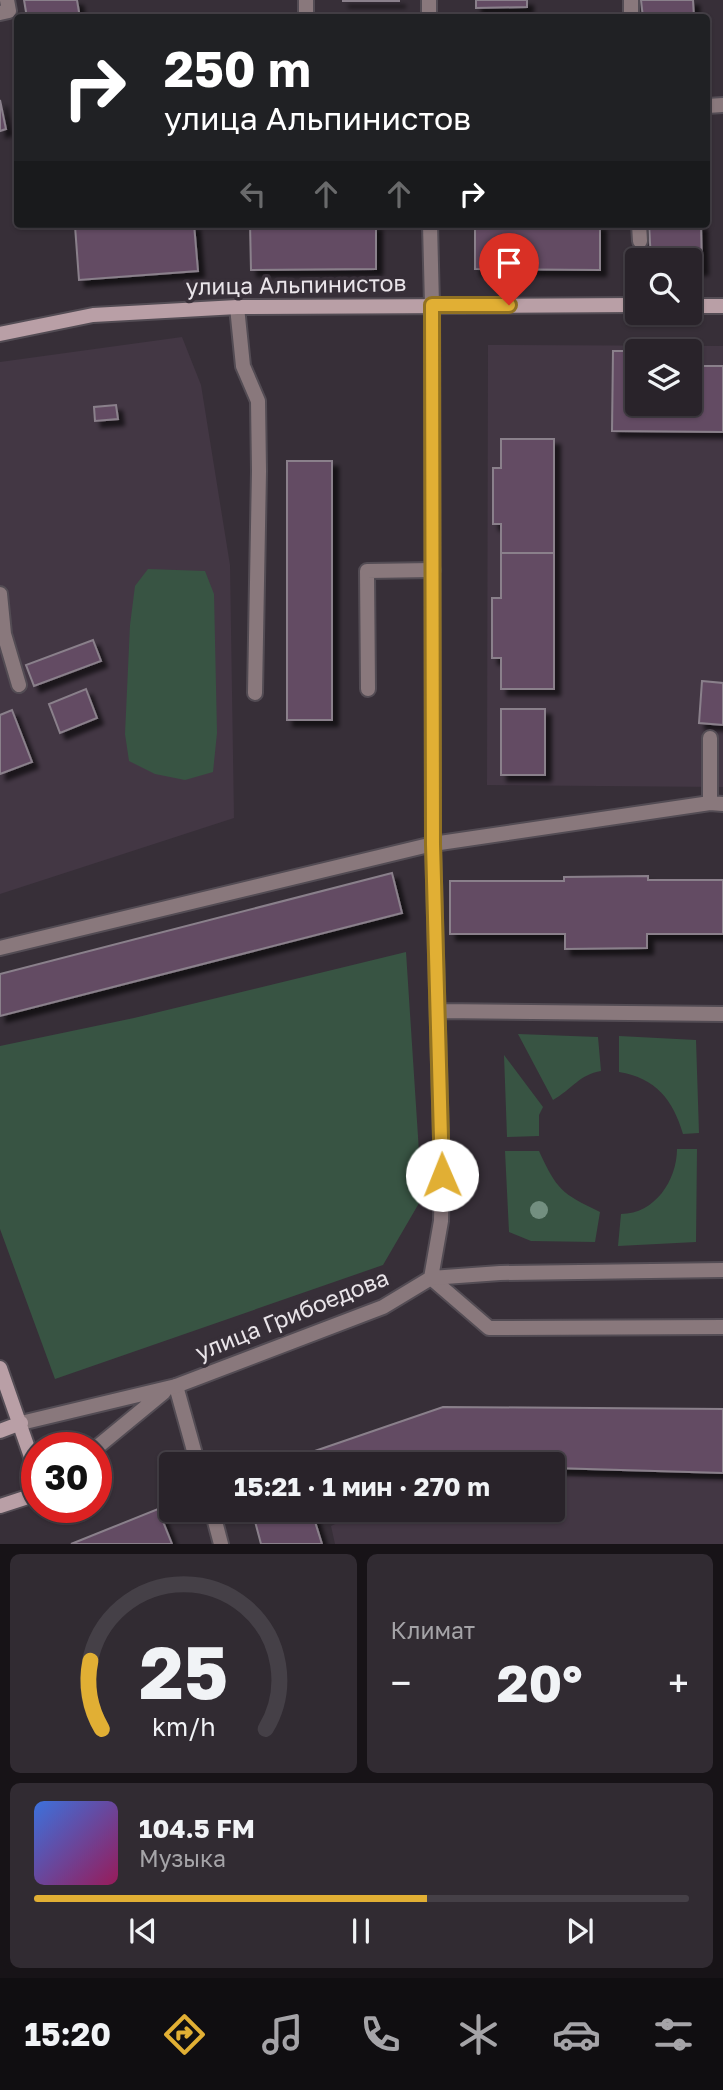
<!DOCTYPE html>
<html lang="ru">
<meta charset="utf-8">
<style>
:root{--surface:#29232a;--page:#312b32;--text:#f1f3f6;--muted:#a5a4a8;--line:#454047;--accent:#e1af34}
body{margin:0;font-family:"Golos Text",sans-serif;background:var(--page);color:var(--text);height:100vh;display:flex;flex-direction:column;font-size:26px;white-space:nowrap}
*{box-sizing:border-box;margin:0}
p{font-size:23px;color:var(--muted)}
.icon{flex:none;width:38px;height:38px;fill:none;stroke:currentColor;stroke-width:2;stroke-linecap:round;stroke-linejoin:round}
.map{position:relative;height:1544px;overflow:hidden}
.details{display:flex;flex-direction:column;gap:10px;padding:10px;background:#171317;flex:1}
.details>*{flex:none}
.top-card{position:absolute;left:14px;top:14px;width:696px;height:214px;border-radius:7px;box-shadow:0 2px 5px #0004,0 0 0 2px var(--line);background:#202124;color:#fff;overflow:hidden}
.controls{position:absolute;left:625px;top:248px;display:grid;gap:14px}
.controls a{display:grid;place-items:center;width:77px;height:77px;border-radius:7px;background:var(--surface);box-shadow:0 2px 5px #0004,0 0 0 2px var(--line);font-size:35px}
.speed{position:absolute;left:21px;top:1432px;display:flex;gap:14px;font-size:35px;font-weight:700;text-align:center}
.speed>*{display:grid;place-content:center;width:91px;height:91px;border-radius:50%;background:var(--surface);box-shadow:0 2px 5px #0004,0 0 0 2px var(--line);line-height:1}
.speed .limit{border:10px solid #d22;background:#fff;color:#111}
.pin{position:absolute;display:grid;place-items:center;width:60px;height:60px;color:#fff;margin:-72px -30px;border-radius:50% 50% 50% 0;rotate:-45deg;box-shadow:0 0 7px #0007}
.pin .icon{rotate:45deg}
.me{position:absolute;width:77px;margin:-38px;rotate:359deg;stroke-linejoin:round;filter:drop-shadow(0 0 5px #0008)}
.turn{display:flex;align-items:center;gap:24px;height:147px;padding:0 35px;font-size:32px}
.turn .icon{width:91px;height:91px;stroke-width:2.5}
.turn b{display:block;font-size:49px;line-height:60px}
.lanes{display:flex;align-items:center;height:66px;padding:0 35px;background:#0003;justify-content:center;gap:35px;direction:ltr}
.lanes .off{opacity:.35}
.big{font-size:52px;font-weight:700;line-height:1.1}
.details .tile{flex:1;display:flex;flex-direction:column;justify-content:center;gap:10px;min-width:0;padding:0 24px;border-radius:10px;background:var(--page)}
.details .dial{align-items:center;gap:0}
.dial svg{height:182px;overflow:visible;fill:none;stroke:var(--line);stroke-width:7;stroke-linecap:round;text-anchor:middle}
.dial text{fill:var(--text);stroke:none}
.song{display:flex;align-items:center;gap:21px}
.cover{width:84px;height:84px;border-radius:10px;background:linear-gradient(135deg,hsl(220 70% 55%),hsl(330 70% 35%))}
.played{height:7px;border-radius:4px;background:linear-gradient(90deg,var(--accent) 60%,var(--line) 60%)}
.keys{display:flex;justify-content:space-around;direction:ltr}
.heat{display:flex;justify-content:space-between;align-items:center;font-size:38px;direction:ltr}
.details .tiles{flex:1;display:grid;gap:10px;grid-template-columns:1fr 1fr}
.tile:last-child{grid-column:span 2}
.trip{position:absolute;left:159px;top:1452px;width:406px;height:70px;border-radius:7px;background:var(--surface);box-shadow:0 2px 5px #0004,0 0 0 2px var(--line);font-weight:700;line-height:70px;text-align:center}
.dock{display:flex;height:112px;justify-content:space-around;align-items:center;background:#100e11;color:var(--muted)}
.dock .icon{width:49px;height:49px}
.dock .current{color:var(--accent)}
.dock b{font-size:32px;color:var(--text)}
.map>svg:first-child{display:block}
.built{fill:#433744;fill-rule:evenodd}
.green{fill:#385443}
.building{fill:#634c64;stroke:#8a808b;stroke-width:2;filter:url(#shadow)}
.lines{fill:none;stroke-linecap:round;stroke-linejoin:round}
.service-casing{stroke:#534c54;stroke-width:18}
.minor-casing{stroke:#534c54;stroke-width:18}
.secondary-casing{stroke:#534c54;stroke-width:18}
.service{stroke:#89787c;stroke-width:14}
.minor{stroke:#89787c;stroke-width:14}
.secondary{stroke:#b99fa6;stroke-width:14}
.tree{fill:#738f80}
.route-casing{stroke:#927222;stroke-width:18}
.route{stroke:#e1af34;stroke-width:12}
.labels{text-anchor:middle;stroke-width:7;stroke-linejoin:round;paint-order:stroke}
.street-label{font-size:23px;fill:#e9e4e9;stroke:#372f38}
</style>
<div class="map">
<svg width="723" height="1544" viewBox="0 0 723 1544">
<defs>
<filter id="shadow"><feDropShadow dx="6" dy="6" stdDeviation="2" flood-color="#0009"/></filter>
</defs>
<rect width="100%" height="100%" fill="#372f38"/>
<!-- built -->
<path class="built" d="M182,337L201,385L230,565L234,818L0,894V362Z
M488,345L723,346V787L487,785ZM637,352H690V404H637Z
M553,1476L723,1479V1544H335L331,1526L365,1510H553Z"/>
<!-- green -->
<path class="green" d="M148,569L205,571L214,594L217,733L213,772L185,780L155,774L129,761L125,734L130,625L135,586Z
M406,952L422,1198L383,1265L55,1379L0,1229V1046L134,1018Z
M518,1034L598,1037L601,1071C580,1074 571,1090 553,1100Z
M619,1036L696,1040L699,1133L683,1134C673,1100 656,1078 619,1072Z
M504,1055L543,1107L539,1115V1136L507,1137Z
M677,1149H697L696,1242L618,1246L621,1214C655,1214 677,1180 677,1149Z
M505,1151H539C557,1190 561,1193 600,1212L595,1242L531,1241L509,1232Z"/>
<!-- building -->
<path class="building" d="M24,0H77L80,18H27Z
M343,0H399V1H343Z
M476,0H527V7L476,8Z
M641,0H693L694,18H643Z
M0,100L6,129L0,131Z
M100,224H194L198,271L79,280L75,226Z
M250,224H376V269L251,270Z
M475,224H528V226H538V224H600V270L475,269Z
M649,224H701L702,269H690V261H651Z
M613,351H649L637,352V404H690V366H723V432L612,431Z
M116,405L118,419L95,421L94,407Z
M501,439H554V553H501V524H493V468H501Z
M287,461H332V720H287Z
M501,553H554V689H501V658H492V598H501Z
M93,640L101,661L34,686L26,665Z
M702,681L723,683V725L699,723Z
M86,689L97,718L60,733L49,704Z
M501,709H545V775H501Z
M12,710L32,762L0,774V715Z
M392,873L402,913L0,1016V974Z
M648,876V880H723V934H647V948L565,949V934H450V881H564V877Z
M443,1407L723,1409V1473L553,1468V1465H274Z
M158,1509L172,1544H71Z
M252,1510H317L312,1512L322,1544H261Z"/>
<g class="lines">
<defs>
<path id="service" d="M306,0V18
M631,0V18
M0,13L9,11L7,0
M707,106L723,105
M639,224L640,241
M237,307L243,366L258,401L259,471L255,693
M0,594L4,634L19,685
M368,689L367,571L433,570
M710,738V803
M0,948L433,844L710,803L723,804
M431,1278L489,1328L723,1327
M176,1386L198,1465
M212,1510L221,1544"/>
<path id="minor" d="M429,18V0
M430,224L432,305L433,844L442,1175L441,1221L431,1278
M438,1011L723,1014
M21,1423L176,1386L383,1307L431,1278L500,1273L723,1270
M96,1448L164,1392"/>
<path id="secondary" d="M690,306H723
M0,334L93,315L237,307L637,305
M0,1368L37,1474
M0,1431L21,1423
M0,1506L37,1494"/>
</defs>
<!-- service casing -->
<use href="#service" class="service-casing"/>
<!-- minor casing -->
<use href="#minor" class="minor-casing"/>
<!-- secondary casing -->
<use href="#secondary" class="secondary-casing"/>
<!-- service -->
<use href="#service" class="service"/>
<!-- minor -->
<use href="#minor" class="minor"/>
<!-- secondary -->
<use href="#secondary" class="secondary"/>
</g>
<!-- trees -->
<circle class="tree" cx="539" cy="1210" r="9"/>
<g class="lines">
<defs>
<path id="route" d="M442,1175L433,844L432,305H509"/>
</defs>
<!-- route casing -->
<use href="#route" class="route-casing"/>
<!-- route -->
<use href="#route" class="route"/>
</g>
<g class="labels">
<!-- street labels -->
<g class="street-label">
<text transform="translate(296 285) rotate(-1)" y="8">улица Альпинистов</text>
<text transform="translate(292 1315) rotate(-22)" y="8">улица Грибоедова</text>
</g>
</g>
</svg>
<div class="controls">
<a><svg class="icon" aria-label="search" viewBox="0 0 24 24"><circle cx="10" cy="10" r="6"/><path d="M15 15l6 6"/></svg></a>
<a><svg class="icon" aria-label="layers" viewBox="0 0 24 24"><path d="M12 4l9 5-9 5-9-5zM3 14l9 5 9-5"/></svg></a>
</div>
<div class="speed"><div class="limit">30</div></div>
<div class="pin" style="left:509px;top:305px;background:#d93025"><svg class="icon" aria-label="arrive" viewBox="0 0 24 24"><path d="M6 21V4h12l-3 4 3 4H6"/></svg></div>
<svg class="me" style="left:442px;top:1175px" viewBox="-20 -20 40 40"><circle r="19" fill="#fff"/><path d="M0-13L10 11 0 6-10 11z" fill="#e1af34"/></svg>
<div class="trip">15:21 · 1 мин · 270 m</div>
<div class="top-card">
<div class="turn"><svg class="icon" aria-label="right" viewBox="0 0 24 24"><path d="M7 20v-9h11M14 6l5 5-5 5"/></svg><div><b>250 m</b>улица Альпинистов</div></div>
<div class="lanes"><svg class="icon off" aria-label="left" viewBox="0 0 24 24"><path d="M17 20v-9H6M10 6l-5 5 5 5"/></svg><svg class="icon off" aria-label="ahead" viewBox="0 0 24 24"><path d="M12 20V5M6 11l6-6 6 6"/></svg><svg class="icon off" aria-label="ahead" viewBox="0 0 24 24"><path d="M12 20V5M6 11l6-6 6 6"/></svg><svg class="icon" aria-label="right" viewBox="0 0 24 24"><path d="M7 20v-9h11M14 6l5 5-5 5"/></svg></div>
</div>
</div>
<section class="details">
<div class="tiles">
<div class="tile dial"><svg viewBox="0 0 100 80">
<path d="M14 69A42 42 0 1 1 86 69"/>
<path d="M14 69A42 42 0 0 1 9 39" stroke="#e1af34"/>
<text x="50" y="56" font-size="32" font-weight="700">25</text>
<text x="50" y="72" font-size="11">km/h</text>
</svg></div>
<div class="tile"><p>Климат</p>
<div class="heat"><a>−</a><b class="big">20°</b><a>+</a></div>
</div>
<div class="tile">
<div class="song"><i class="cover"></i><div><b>104.5 FM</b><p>Музыка</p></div></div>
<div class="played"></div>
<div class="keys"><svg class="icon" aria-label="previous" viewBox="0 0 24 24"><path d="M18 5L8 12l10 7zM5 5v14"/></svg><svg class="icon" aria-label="pause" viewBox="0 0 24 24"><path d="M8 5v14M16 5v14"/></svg><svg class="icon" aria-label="next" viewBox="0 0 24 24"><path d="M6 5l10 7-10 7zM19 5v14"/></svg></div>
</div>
</div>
</section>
<nav class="dock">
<b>15:20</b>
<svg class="icon current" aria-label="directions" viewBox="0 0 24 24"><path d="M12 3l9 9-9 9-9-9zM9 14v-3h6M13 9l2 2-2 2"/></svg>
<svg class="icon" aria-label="music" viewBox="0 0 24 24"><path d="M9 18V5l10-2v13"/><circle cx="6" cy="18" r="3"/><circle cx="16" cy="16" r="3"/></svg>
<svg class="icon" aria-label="phone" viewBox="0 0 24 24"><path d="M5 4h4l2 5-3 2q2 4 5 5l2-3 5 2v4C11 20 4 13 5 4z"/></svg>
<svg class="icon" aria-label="climate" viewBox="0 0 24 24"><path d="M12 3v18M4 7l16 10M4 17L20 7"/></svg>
<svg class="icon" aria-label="car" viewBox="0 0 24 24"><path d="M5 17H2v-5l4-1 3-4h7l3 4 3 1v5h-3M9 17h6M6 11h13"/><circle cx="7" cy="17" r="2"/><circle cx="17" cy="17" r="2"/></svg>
<svg class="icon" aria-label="filters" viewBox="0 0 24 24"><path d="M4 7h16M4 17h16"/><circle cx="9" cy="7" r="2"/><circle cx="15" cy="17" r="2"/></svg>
</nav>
